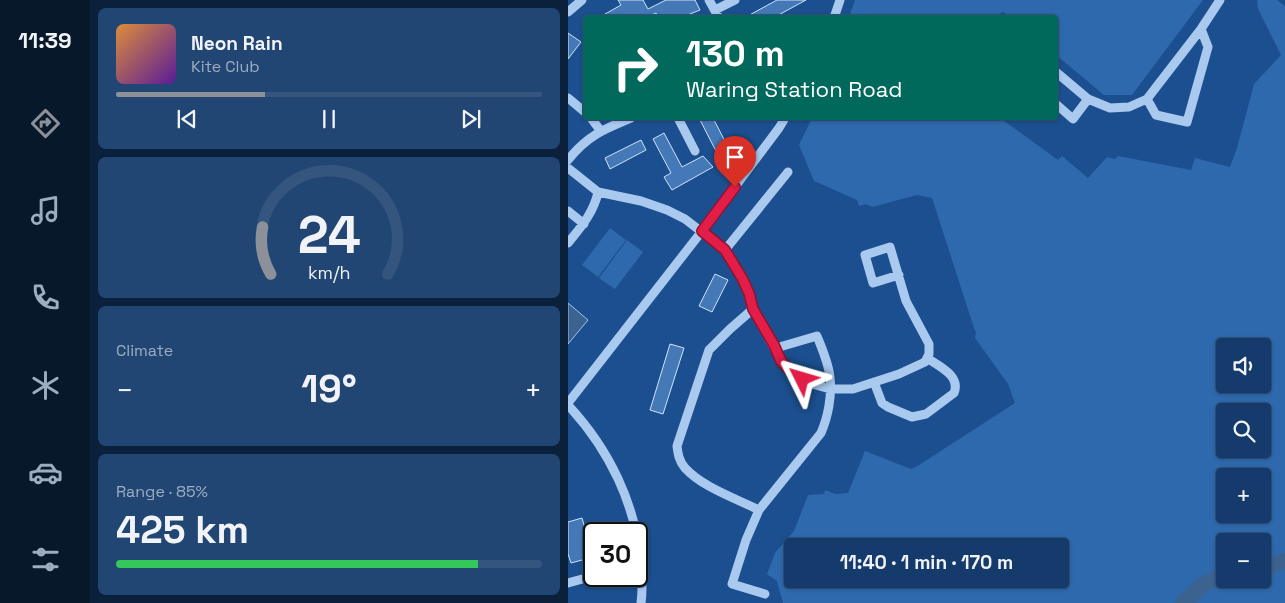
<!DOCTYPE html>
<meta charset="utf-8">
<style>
:root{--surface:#143b6b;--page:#214673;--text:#f1f3f6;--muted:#9dadc1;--line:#33557e;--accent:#8c9099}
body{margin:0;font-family:"Space Grotesk",sans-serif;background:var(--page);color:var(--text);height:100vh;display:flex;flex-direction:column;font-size:19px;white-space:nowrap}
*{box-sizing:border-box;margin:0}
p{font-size:16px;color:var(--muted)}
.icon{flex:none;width:28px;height:28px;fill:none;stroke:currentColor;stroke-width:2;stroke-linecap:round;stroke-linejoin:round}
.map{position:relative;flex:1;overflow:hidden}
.side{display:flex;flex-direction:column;gap:8px;padding:8px;background:#0b203b;width:478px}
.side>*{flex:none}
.banner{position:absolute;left:15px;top:15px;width:475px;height:105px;border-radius:5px;box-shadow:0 1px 4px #0004,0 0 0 1px var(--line);background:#00695c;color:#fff;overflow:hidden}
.tools{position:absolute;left:648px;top:338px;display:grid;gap:10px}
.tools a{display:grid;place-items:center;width:55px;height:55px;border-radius:5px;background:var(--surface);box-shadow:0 1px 4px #0004,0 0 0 1px var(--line);font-size:25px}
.speed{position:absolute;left:15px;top:522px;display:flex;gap:10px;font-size:25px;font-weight:700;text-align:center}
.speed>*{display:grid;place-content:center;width:65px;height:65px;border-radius:50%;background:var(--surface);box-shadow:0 1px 4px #0004,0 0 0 1px var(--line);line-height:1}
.speed .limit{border:2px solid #111;border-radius:8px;background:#fff;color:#111}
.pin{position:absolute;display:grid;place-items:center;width:42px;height:42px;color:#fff;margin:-51px -21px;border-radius:50% 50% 50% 0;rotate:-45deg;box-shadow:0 0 5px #0007}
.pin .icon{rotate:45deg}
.me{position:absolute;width:55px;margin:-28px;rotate:310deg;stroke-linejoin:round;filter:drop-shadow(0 0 4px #0008)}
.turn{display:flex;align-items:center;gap:18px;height:105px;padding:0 20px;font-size:22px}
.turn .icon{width:65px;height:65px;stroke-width:2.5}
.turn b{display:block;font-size:35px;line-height:42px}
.big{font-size:38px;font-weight:700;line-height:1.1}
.side .card{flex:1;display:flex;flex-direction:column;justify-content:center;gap:8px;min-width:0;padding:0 18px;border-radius:8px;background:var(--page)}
.side .dial{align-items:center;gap:0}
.dial svg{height:130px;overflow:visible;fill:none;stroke:var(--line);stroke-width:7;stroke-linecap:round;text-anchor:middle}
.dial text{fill:var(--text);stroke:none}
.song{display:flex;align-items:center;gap:15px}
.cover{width:60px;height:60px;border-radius:8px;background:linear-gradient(135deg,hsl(30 70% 55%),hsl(270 70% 35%))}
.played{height:5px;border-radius:2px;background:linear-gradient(90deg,var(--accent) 35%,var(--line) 35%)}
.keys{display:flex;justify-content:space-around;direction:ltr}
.heat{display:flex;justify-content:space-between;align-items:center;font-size:28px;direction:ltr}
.charge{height:8px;border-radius:4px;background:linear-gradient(90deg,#34c759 85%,var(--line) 0)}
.trip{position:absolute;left:216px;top:538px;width:285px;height:50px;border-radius:5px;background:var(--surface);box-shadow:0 1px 4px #0004,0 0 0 1px var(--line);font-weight:700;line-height:50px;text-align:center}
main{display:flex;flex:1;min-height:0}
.menu{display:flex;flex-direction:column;width:90px;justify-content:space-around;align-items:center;background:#08182b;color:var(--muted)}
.menu .icon{width:35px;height:35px}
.menu .selected{color:var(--accent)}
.menu b{font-size:22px;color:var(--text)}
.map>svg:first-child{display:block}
.green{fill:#2e69ad;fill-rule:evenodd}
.water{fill:#3c6290;stroke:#9cc4f0}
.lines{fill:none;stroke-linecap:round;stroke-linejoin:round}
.river{stroke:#3c6290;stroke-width:16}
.building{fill:#4478b7;stroke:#cfe3fa}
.minor{stroke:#a9c9ee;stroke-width:9}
.route-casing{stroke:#92132f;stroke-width:12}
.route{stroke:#e11d48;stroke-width:9}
</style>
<main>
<nav class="menu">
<b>11:39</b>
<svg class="icon selected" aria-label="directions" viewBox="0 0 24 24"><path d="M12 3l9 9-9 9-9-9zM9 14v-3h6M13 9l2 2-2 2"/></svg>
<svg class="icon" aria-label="music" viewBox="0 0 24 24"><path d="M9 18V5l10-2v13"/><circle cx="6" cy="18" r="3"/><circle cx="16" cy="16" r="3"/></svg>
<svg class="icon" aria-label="phone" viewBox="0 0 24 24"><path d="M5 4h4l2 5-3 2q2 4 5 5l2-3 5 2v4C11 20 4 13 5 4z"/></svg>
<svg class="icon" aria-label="climate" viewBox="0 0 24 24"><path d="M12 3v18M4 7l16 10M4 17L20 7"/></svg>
<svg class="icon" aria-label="car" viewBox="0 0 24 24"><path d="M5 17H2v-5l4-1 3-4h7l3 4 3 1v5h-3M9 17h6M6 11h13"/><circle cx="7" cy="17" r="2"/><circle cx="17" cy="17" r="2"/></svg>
<svg class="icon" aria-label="filters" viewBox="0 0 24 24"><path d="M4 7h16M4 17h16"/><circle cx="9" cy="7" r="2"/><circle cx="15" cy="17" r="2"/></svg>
</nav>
<section class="side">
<div class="card">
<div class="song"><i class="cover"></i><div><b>Neon Rain</b><p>Kite Club</p></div></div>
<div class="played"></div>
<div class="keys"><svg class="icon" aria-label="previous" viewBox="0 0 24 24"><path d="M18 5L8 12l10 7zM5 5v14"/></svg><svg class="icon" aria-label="pause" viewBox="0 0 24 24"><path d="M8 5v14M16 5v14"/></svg><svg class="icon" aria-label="next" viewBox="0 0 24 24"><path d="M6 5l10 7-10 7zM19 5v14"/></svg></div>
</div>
<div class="card dial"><svg viewBox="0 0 100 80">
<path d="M14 69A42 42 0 1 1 86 69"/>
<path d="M14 69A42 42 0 0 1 9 40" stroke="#8c9099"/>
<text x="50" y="56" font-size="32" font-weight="700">24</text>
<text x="50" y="72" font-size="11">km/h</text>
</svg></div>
<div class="card"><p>Climate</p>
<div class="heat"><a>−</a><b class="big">19°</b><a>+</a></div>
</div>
<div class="card"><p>Range · 85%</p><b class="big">425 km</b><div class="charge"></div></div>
</section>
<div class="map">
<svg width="718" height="603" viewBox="0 0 718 603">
<rect width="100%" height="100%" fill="#1b4f8f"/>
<!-- green -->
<path class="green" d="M287,0H635L564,95H536L488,55V18L443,17L435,12L424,18L281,17Z
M689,0H709L718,7L717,603H215L209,581L199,574L207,553L226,531L240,495L256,494L257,490L267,494L280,493L297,451L343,469L351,465L447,403L440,384L407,338L408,332L406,328L364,198L349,195L304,207L298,204L291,206L289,200L246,181L231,145L244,118H432L490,160L494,156L520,178L539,157L547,159L550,156L623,170L627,158L662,167L669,148L686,84L713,55L690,9ZM694,346V384H656V346ZM656,411H694V449H656ZM694,476V514H656V476ZM656,541H694V579H656ZM492,546V579H225V546Z
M42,228L58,240L30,277L14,265Z
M59,240L75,252L47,289L31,278Z"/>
<!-- water -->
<path class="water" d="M0,303L20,320L0,344Z"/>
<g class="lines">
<!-- river -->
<path class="river" d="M694,568L718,561
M615,603L636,584L656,575"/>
</g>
<!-- building -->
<path class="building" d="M50,0H75L80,9L98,0H127L132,10L112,18H91L88,13L77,18H30L53,5Z
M209,0H238L205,18H176Z
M0,33L13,42L0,59Z
M131,118H145L161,149L150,155Z
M96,133L114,167L135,156L145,167L104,190L96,177L103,173L85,139Z
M73,140L78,150L42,169L37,158Z
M147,274L160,280L144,312L131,306Z
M102,344L116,348L95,414L82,410Z
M14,518L25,557L3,563L0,554V522Z"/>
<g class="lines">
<!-- minor -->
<path class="minor" d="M141,0L151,18
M147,10L167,0
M0,12L14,0
M266,18L272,0
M488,72L520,99L542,108L561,107L579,99L633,29L652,0
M0,98L18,113
M579,99L588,115L619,122L640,47L633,29
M488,104L505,119L520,99
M23,118L32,130
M110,118L127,151
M0,160C19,136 36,129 63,118
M0,168L30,192L73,201L99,210L117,219L157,250L174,278L181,293L185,309L213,361L225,374L244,384L262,389H285L331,374L357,362L361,354V344L338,301L322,247L297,255L305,283L331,275
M0,211L16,224
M0,243C13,227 26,212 30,192
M157,250L220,172
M185,309L162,329L141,350L109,446C110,454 111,461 117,468C134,487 169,499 191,510
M306,382L314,403L320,407L344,417L358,414L386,393C393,376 371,366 359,358
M0,403L134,231L211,128L217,118
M0,405C41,449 68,504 73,565C74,578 75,590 73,603
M0,583L18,578L74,584
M197,594L164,584L178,540L191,510L253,433C260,417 264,396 262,378C261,364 254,349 249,336L208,348"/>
</g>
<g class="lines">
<defs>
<path id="route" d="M167,187L134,231L157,250L174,278L181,293L185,309L206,345L213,361L225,374L234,379"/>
</defs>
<!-- route casing -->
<use href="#route" class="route-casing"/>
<!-- route -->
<use href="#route" class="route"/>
</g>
</svg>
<div class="tools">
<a><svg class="icon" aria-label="sound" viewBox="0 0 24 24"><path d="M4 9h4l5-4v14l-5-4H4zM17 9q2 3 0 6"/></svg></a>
<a><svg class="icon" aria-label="search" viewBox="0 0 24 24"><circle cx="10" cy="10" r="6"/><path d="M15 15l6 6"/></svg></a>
<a>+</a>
<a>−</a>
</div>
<div class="speed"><div class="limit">30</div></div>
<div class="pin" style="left:167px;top:187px;background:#d93025"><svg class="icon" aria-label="arrive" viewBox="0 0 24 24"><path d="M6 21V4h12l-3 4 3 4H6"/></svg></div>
<svg class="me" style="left:234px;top:379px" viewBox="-20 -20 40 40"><path d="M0-17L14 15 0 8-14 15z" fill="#e11d48" stroke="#fff" stroke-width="4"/></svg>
<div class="trip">11:40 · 1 min · 170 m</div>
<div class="banner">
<div class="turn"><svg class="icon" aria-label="right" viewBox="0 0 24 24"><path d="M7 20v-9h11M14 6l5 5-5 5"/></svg><div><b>130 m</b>Waring Station Road</div></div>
</div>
</div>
</main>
